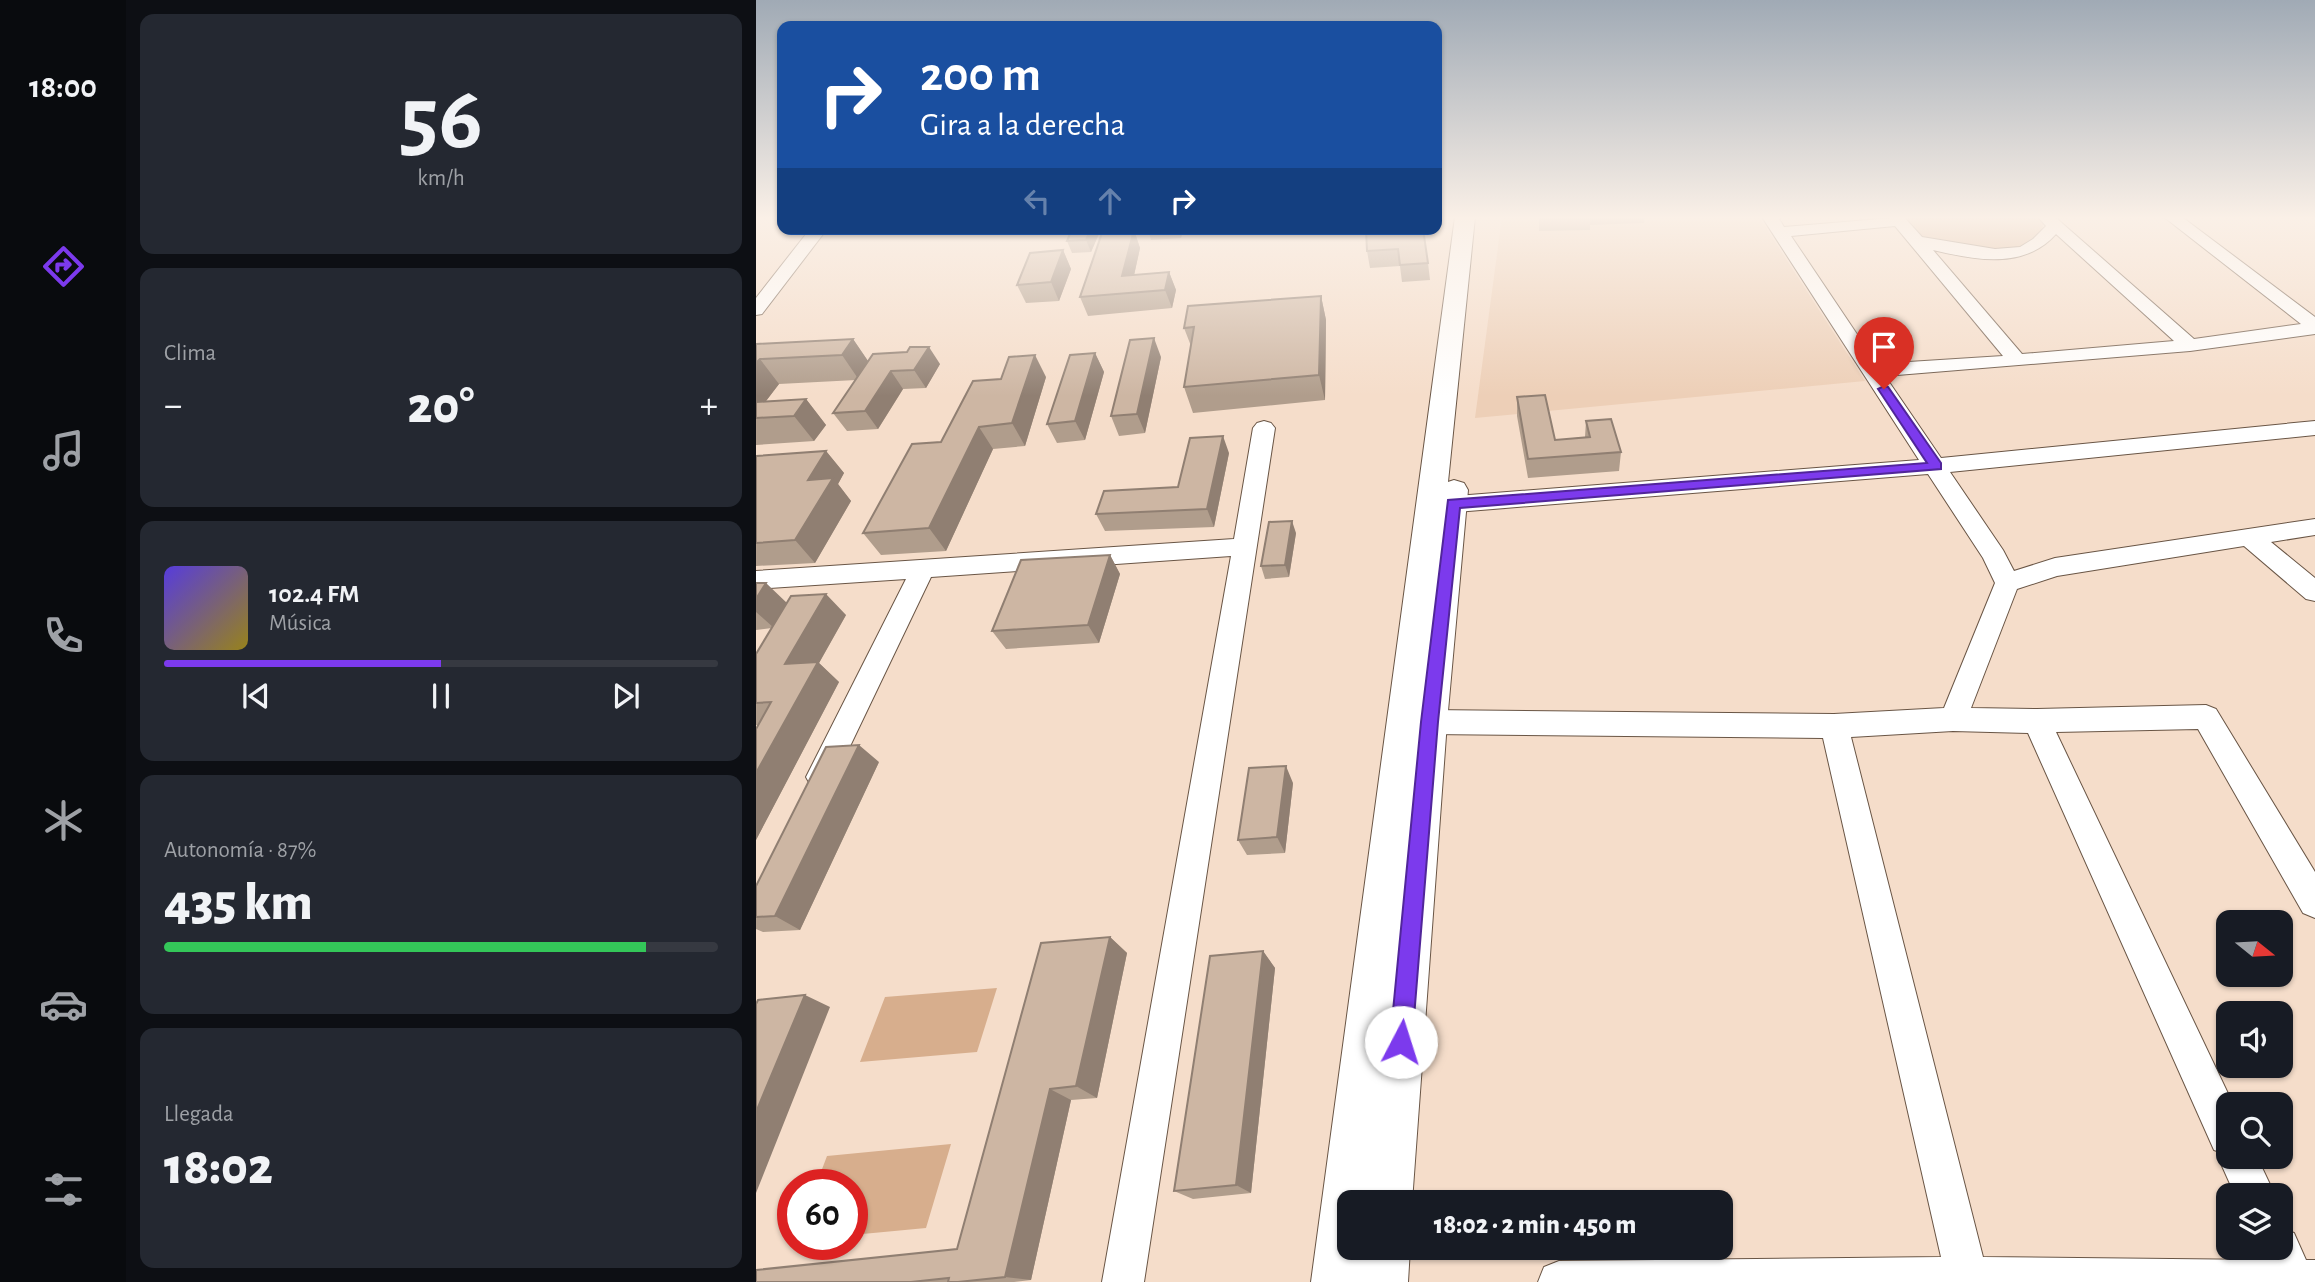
<!DOCTYPE html>
<html lang="es">
<meta charset="utf-8">
<style>
:root{--surface:#171b24;--page:#242831;--text:#f1f3f6;--muted:#9ea1a6;--line:#363941;--accent:#7c3aed}
body{margin:0;font-family:"Alegreya Sans",sans-serif;background:var(--page);color:var(--text);height:100vh;display:flex;flex-direction:column;font-size:26px;white-space:nowrap}
*{box-sizing:border-box;margin:0}
p{font-size:23px;color:var(--muted)}
.icon{flex:none;width:38px;height:38px;fill:none;stroke:currentColor;stroke-width:2;stroke-linecap:round;stroke-linejoin:round}
.map{position:relative;flex:1;overflow:hidden}
.drawer{display:flex;flex-direction:column;gap:14px;padding:14px;background:#0d0f14;width:630px}
.drawer>*{flex:none}
.hud{position:absolute;left:21px;top:21px;width:665px;height:214px;border-radius:14px;box-shadow:0 2px 5px #0004;background:#1a4fa0;color:#fff;overflow:hidden}
.needle{width:46px;rotate:108deg}
.tools{position:absolute;left:1460px;top:910px;display:grid;gap:14px}
.tools a{display:grid;place-items:center;width:77px;height:77px;border-radius:14px;background:var(--surface);box-shadow:0 2px 5px #0004;font-size:35px}
.speed{position:absolute;left:21px;top:1169px;display:flex;gap:14px;font-size:35px;font-weight:700;text-align:center}
.speed>*{display:grid;place-content:center;width:91px;height:91px;border-radius:50%;background:var(--surface);box-shadow:0 2px 5px #0004;line-height:1}
.speed .limit{border:10px solid #d22;background:#fff;color:#111}
.pin{position:absolute;display:grid;place-items:center;width:60px;height:60px;color:#fff;margin:-72px -30px;border-radius:50% 50% 50% 0;rotate:-45deg;box-shadow:0 0 7px #0007}
.pin .icon{rotate:45deg}
.me{position:absolute;width:77px;margin:-38px;rotate:5deg;stroke-linejoin:round;filter:drop-shadow(0 0 5px #0008)}
.turn{display:flex;align-items:center;gap:24px;height:147px;padding:0 28px;font-size:32px}
.turn .icon{width:91px;height:91px;stroke-width:2.5}
.turn b{display:block;font-size:49px;line-height:60px}
.lanes{display:flex;align-items:center;height:66px;padding:0 28px;background:#0003;justify-content:center;gap:35px;direction:ltr}
.lanes .off{opacity:.35}
.big{font-size:52px;font-weight:800;line-height:1.1}
.drawer .tile{flex:1;display:flex;flex-direction:column;justify-content:center;gap:10px;min-width:0;padding:0 24px;border-radius:14px;background:var(--page)}
.drawer .dial{align-items:center;gap:0}
.dial b{font-size:91px;line-height:1}
.song{display:flex;align-items:center;gap:21px}
.cover{width:84px;height:84px;border-radius:10px;background:linear-gradient(135deg,hsl(250 70% 55%),hsl(50 70% 35%))}
.played{height:7px;border-radius:4px;background:linear-gradient(90deg,var(--accent) 50%,var(--line) 50%)}
.keys{display:flex;justify-content:space-around;direction:ltr}
.heat{display:flex;justify-content:space-between;align-items:center;font-size:38px;direction:ltr}
.charge{height:10px;border-radius:5px;background:linear-gradient(90deg,#34c759 87%,var(--line) 0)}
.trip{position:absolute;left:581px;top:1190px;width:396px;height:70px;border-radius:14px;background:var(--surface);box-shadow:0 2px 5px #0004;font-weight:800;line-height:70px;text-align:center}
main{display:flex;flex:1;min-height:0}
.dock{display:flex;flex-direction:column;width:126px;justify-content:space-around;align-items:center;background:#090b0e;color:var(--muted)}
.dock .icon{width:49px;height:49px}
.dock .on{color:var(--accent)}
.dock b{font-size:32px;color:var(--text)}
.map>svg:first-child{display:block}
.built{fill:#edcfb7}
.green{fill:#d7ae8d}
.lines{fill:none;stroke-linecap:round;stroke-linejoin:round}
.minor-casing{stroke:#695545;stroke-width:2}
.major-casing{stroke:#695545;stroke-width:2}
.minor{fill:#fff;fill-rule:evenodd}
.major{fill:#fff;fill-rule:evenodd}
.wall{fill:#b09d8c}
.shaded-wall{fill:#907f72}
.building{fill:#cdb6a3;stroke:#907f72;stroke-width:2}
.route{fill:#7c3aed;stroke:#51269a;stroke-width:2}
</style>
<main>
<nav class="dock">
<b>18:00</b>
<svg class="icon on" aria-label="directions" viewBox="0 0 24 24"><path d="M12 3l9 9-9 9-9-9zM9 14v-3h6M13 9l2 2-2 2"/></svg>
<svg class="icon" aria-label="music" viewBox="0 0 24 24"><path d="M9 18V5l10-2v13"/><circle cx="6" cy="18" r="3"/><circle cx="16" cy="16" r="3"/></svg>
<svg class="icon" aria-label="phone" viewBox="0 0 24 24"><path d="M5 4h4l2 5-3 2q2 4 5 5l2-3 5 2v4C11 20 4 13 5 4z"/></svg>
<svg class="icon" aria-label="climate" viewBox="0 0 24 24"><path d="M12 3v18M4 7l16 10M4 17L20 7"/></svg>
<svg class="icon" aria-label="car" viewBox="0 0 24 24"><path d="M5 17H2v-5l4-1 3-4h7l3 4 3 1v5h-3M9 17h6M6 11h13"/><circle cx="7" cy="17" r="2"/><circle cx="17" cy="17" r="2"/></svg>
<svg class="icon" aria-label="filters" viewBox="0 0 24 24"><path d="M4 7h16M4 17h16"/><circle cx="9" cy="7" r="2"/><circle cx="15" cy="17" r="2"/></svg>
</nav>
<section class="drawer">
<div class="tile dial"><b>56</b><p>km/h</p></div>
<div class="tile"><p>Clima</p>
<div class="heat"><a>−</a><b class="big">20°</b><a>+</a></div>
</div>
<div class="tile">
<div class="song"><i class="cover"></i><div><b>102.4 FM</b><p>Música</p></div></div>
<div class="played"></div>
<div class="keys"><svg class="icon" aria-label="previous" viewBox="0 0 24 24"><path d="M18 5L8 12l10 7zM5 5v14"/></svg><svg class="icon" aria-label="pause" viewBox="0 0 24 24"><path d="M8 5v14M16 5v14"/></svg><svg class="icon" aria-label="next" viewBox="0 0 24 24"><path d="M6 5l10 7-10 7zM19 5v14"/></svg></div>
</div>
<div class="tile"><p>Autonomía · 87%</p><b class="big">435 km</b><div class="charge"></div></div>
<div class="tile"><p>Llegada</p><b class="big">18:02</b></div>
</section>
<div class="map">
<svg width="1559" height="1282" viewBox="0 0 1559 1282">
<rect width="100%" height="100%" fill="#f5ddca"/>
<!-- built -->
<path class="built" d="M746,217H1003L1109,381L719,418Z"/>
<!-- green -->
<path class="green" d="M1141,217H1282L1287,224L1286,234C1277,239 1267,248 1257,250C1222,257 1164,245 1141,217Z
M241,988L221,1052L104,1062L129,997Z
M195,1144L170,1228L96,1235V1185H60L71,1156Z"/>
<g class="lines">
<defs>
<path id="minor" d="M1006,217H1022L1028,227L1148,217L1166,237L1239,249L1264,247L1277,239L1290,226L1282,217H1299L1438,339L1545,324L1408,217H1426L1559,317V334L1434,351L1129,376L1185,458L1559,421V435L1194,472L1247,550L1258,571L1299,558L1559,519V535L1515,542L1559,578V601L1550,599L1488,546L1301,576L1261,589L1215,708L1281,709L1450,705L1460,709L1559,872V918L1547,913L1442,729L1300,732L1477,1104H1472V1157H1501L1519,1195H1479L1462,1157L1464,1152L1458,1150L1272,733L1197,731L1095,737L1227,1257L1507,1260L1503,1248H1524V1228L1538,1233L1550,1260H1559V1282H782L788,1267L803,1261L1185,1257L1067,738L673,734L663,730L659,722L663,714L673,710L1078,714L1188,708L1239,583L1227,558L1172,474L675,514L667,512L664,506L667,500L675,498L1163,460ZM1139,226L1247,356L1121,364L1035,236ZM1300,234L1418,341L1266,354L1177,250C1219,260 1268,270 1300,234Z
M54,229H71L6,314L0,315V298Z
M508,421L515,423L519,428L388,1282H346L475,556L175,577L75,786L65,790L55,786L50,777L150,579L0,589V571L478,539L497,428L501,423Z"/>
<path id="major" d="M699,217H719L692,482L698,480L708,483L712,490L691,722L656,1202H593V1248H654L652,1282H555Z"/>
</defs>
<!-- minor casing -->
<use href="#minor" class="minor-casing"/>
<!-- major casing -->
<use href="#major" class="major-casing"/>
<!-- minor -->
<use href="#minor" class="minor"/>
<!-- major -->
<use href="#major" class="major"/>
</g>
<!-- wall -->
<path class="wall" d="M783,217H889L888,223L834,225V230L783,231Z
M316,229H345L335,252L316,253L311,241Z
M392,229H427L425,238L395,240Z
M610,229L672,263L674,280L646,282L644,266L614,268L611,251Z
M378,230L384,248L378,275L413,272L420,290L416,308L332,316L324,297Z
M307,250L315,269L303,301L270,303L261,285Z
M565,296L570,320L569,400L437,413L428,387L435,346L428,328Z
M97,339L112,361L184,364L170,388L147,389L122,429L91,431L77,413L100,380L23,384L10,401L50,399L70,425L58,441L0,445V344Z
M339,353L348,372L329,440L301,443L291,424Z
M405,357L389,433L363,436L355,416Z
M290,377L269,446L237,449L190,551L125,555L107,533L185,442Z
M761,397L799,440L829,437L830,421L865,452L863,471L772,478L761,416Z
M70,451L88,473L82,484L95,501L59,563L0,566V456Z
M473,453L458,527L349,531L340,514L422,487Z
M540,533L533,577L509,579L505,566Z
M354,555L364,574L343,643L250,649L236,631Z
M0,583L31,603L90,615L63,663L83,682L0,840V729L2,725H0V654L16,628L0,630Z
M123,762L44,930L7,932L0,929V886Z
M537,783L529,853L491,855L482,840Z
M354,937L371,953L341,1098L315,1100L275,1280L258,1282H0L201,1249Z
M507,951L519,968L495,1193L437,1199L418,1191Z"/>
<!-- shaded-wall -->
<path class="shaded-wall" d="M335,229H345L335,252L330,240Z
M422,229H427L425,238Z
M378,230L384,248L374,294L366,276Z
M307,250L315,269L303,301L295,282Z
M413,272L420,290L416,308L409,290Z
M565,296L570,320L569,400L563,375Z
M398,338L405,357L389,433L381,414Z
M97,339L114,364L103,380L86,355Z
M173,347L184,364L170,388L158,370Z
M339,353L348,372L329,440L319,421Z
M279,355L290,377L269,446L256,423Z
M4,359L23,384L0,414V363Z
M135,371L147,389L122,429L109,411Z
M50,399L70,425L58,441L38,416Z
M223,427L237,449L190,551L173,528Z
M467,436L473,453L458,527L451,509Z
M70,451L88,473L82,484L95,501L59,563L39,540L52,480Z
M536,521L540,533L533,577L529,565Z
M354,555L364,574L343,643L332,625Z
M10,583L32,604L18,628L0,612V599Z
M70,594L90,615L63,663L83,682L0,840V773L29,664Z
M103,745L123,762L44,930L19,916Z
M530,766L537,783L529,853L521,837Z
M354,937L371,953L341,1098L320,1086Z
M507,951L519,968L495,1193L480,1185Z
M49,995L74,1007L0,1193V1112Z
M294,1089L315,1100L275,1280L249,1277Z"/>
<!-- building -->
<path class="building" d="M316,229H335L330,240L311,241Z
M610,229H667L672,263L644,265L642,249L611,251Z
M378,230L366,276L413,272L409,290L324,297L346,233Z
M307,250L295,282L261,285L274,253Z
M565,296L563,375L428,387L438,327L428,328L432,306Z
M398,338L381,414L355,416L374,340Z
M97,339L86,355L4,359L0,363V344Z
M154,347H173L158,370L135,371L109,411L77,413L117,354L151,352Z
M339,353L319,421L291,424L314,355Z
M279,355L256,423L223,427L173,528L107,533L156,444L185,442L217,381L245,379L253,357Z
M789,395L799,440L834,437L830,421L855,419L865,452L772,459L761,397Z
M50,399L38,416L0,418V402Z
M467,436L451,509L340,514L348,491L422,487L434,438Z
M70,451L52,480L77,478L39,540L0,543V456Z
M536,521L529,565L505,566L513,522Z
M354,555L332,625L236,631L265,560Z
M0,583H10L0,599Z
M70,594L29,664L62,662L0,773V729L15,702L0,703V654L35,596Z
M103,745L19,916L0,917V886L70,747Z
M530,766L521,837L482,840L493,768Z
M354,937L320,1086L294,1089L249,1277L202,1282H192L193,1278L155,1282H0V1270L201,1249L285,943Z
M507,951L480,1185L418,1191L454,956Z
M49,995L0,1112V1004L2,1000Z"/>
<!-- sky -->
<linearGradient id="sky" x2="0" y2="1"><stop stop-color="#a0aab5"/><stop offset="0.55" stop-color="#faf0e7"/><stop offset="1" stop-color="#faf0e7" stop-opacity="0"/></linearGradient>
<rect width="1559" height="396" fill="url(#sky)"/>
<!-- route -->
<path class="route" d="M1128,386L1132,387L1185,463V469L704,508L682,722L656,1042L653,1050L645,1053L638,1050L634,1042L665,722L692,500L1171,463L1122,389Z"/>
</svg>
<div class="tools">
<a><svg class="needle" viewBox="-14 -14 28 28"><path d="M0-13l5 13h-10z" fill="#e53935"/><path d="M0 13l5-13h-10z" fill="#9ea1a6"/></svg></a>
<a><svg class="icon" aria-label="sound" viewBox="0 0 24 24"><path d="M4 9h4l5-4v14l-5-4H4zM17 9q2 3 0 6"/></svg></a>
<a><svg class="icon" aria-label="search" viewBox="0 0 24 24"><circle cx="10" cy="10" r="6"/><path d="M15 15l6 6"/></svg></a>
<a><svg class="icon" aria-label="layers" viewBox="0 0 24 24"><path d="M12 4l9 5-9 5-9-5zM3 14l9 5 9-5"/></svg></a>
</div>
<div class="speed"><div class="limit">60</div></div>
<div class="pin" style="left:1128px;top:389px;background:#d93025"><svg class="icon" aria-label="arrive" viewBox="0 0 24 24"><path d="M6 21V4h12l-3 4 3 4H6"/></svg></div>
<svg class="me" style="left:645px;top:1042px" viewBox="-20 -20 40 40"><circle r="19" fill="#fff"/><path d="M0-13L10 11 0 6-10 11z" fill="#7c3aed"/></svg>
<div class="trip">18:02 · 2 min · 450 m</div>
<div class="hud">
<div class="turn"><svg class="icon" aria-label="right" viewBox="0 0 24 24"><path d="M7 20v-9h11M14 6l5 5-5 5"/></svg><div><b>200 m</b>Gira a la derecha</div></div>
<div class="lanes"><svg class="icon off" aria-label="left" viewBox="0 0 24 24"><path d="M17 20v-9H6M10 6l-5 5 5 5"/></svg><svg class="icon off" aria-label="ahead" viewBox="0 0 24 24"><path d="M12 20V5M6 11l6-6 6 6"/></svg><svg class="icon" aria-label="right" viewBox="0 0 24 24"><path d="M7 20v-9h11M14 6l5 5-5 5"/></svg></div>
</div>
</div>
</main>
